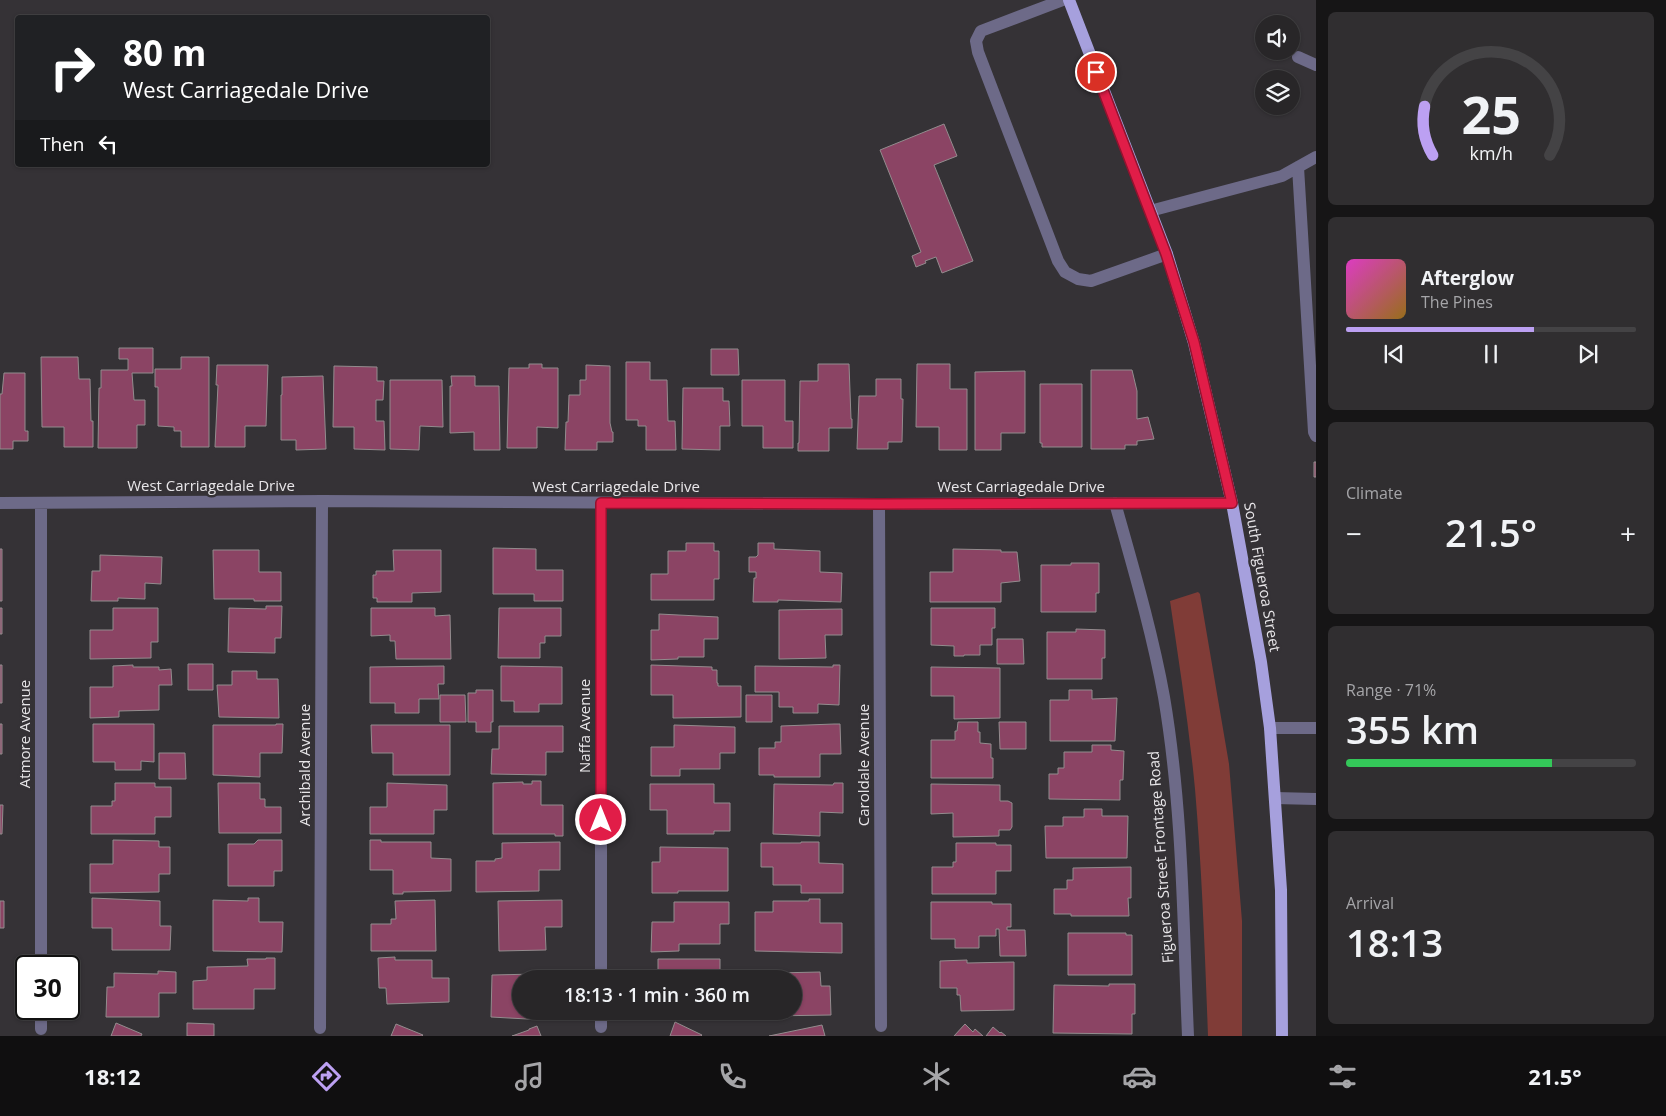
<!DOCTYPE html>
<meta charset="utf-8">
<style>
:root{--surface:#282628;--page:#302e30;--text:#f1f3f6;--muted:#a5a5a8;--line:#444345;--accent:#bca0f2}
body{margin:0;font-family:"Open Sans",sans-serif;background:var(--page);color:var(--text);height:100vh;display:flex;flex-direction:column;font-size:19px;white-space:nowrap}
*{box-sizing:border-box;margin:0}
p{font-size:16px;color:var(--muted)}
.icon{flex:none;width:28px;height:28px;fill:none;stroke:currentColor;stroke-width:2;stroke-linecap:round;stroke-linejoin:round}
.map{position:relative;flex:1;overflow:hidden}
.details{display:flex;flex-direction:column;gap:12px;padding:12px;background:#161516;width:350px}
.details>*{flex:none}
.banner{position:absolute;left:15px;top:15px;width:475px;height:152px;border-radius:5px;box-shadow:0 1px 4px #0004,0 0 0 1px var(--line);background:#202124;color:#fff;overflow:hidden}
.controls{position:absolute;left:1255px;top:15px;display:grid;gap:10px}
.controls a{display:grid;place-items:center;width:45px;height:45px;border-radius:50%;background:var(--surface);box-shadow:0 1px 4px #0004,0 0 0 1px var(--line);font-size:25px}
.speed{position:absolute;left:15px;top:955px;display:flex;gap:10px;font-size:25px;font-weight:700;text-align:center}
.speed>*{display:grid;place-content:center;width:65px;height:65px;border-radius:50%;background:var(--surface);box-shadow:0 1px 4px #0004,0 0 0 1px var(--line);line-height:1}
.speed .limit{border:2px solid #111;border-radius:8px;background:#fff;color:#111}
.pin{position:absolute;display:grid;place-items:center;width:42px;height:42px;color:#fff;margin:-21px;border:2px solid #fff;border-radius:50%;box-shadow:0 1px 5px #0007}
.me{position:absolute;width:55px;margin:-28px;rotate:0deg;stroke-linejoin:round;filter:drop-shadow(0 0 4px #0008)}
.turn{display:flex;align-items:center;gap:18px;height:105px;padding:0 25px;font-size:22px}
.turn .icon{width:65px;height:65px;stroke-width:2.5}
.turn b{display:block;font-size:35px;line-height:42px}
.then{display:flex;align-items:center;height:48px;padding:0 25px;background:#0003;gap:10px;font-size:19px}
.big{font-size:38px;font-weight:600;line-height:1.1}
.details .widget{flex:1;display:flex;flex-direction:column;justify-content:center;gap:8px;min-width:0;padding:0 18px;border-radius:8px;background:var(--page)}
.details .dial{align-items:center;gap:0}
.dial svg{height:130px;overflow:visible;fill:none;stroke:var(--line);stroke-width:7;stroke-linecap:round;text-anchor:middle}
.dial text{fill:var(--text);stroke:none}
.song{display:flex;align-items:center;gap:15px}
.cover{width:60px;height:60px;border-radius:8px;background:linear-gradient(135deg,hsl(310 70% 55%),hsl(40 70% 35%))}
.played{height:5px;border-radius:2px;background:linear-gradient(90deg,var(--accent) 65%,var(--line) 65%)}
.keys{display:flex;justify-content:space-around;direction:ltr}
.heat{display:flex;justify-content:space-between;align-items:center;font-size:28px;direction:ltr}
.charge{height:8px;border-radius:4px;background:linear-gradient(90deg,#34c759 71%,var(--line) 0)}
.trip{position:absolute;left:512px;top:970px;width:290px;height:50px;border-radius:25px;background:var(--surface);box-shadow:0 1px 4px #0004,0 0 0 1px var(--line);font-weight:600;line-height:50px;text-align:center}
.menu{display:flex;height:80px;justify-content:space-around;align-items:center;background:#100f10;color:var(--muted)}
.menu .icon{width:35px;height:35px}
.menu .selected{color:var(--accent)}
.menu b{font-size:22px;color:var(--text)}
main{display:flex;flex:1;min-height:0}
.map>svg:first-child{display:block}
.grass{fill:#803c37}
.building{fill:#8b4464;stroke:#938c8e}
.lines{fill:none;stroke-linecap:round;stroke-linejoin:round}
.service{stroke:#6d6a88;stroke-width:12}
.minor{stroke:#6d6a88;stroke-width:12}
.primary{stroke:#a6a0dd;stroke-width:12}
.route-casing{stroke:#92132f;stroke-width:12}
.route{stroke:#e11d48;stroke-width:9}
.labels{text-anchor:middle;stroke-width:5;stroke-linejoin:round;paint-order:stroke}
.street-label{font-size:15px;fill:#e8e6e9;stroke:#353236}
</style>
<main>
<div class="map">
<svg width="1316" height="1036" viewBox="0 0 1316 1036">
<rect width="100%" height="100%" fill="#353236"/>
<!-- grass -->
<path class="grass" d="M1198,592L1200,594L1229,764L1242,921V1036H1208C1205,954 1202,871 1195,789C1189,726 1179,663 1170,601Z"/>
<!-- building -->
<path class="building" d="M944,124L957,156L934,165L973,261L942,273L936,257L925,261L926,263L916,267L912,256L921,252L880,150Z
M119,348H153V373H132L134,400H145V425H137V448H98L99,388H101V370H128V359H119Z
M711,349H738L739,375H711Z
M41,357H78L79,379H90L91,421H93V447H64V427H42Z
M181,357H209V447H181V431H174V427L158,426V387H155V369H181Z
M626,362H650V380H667L668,421H675L676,450H646V426H638V420H626Z
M529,364H542V368H558V428L537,427V448H507L509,368H529Z
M818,364H849L851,419H852V428H829V451H798V443H799L800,381H818Z
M917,364H950V389H967V450H939V427H916Z
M217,365H268L266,426H245V447H215L218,385H216Z
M586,365L610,366V423L612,432H613V442H597V450H565L566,422H568L569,395H580V380H586Z
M334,366L377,367V381H384L383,400H376V421H384L385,450L354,449V427H333Z
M1091,370H1132L1137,391V419L1148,417L1154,439L1137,441V445H1125V449H1091Z
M1025,371V433H1001V450H975V372Z
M4,373H25V431H28V441H13V449H0V394H2Z
M323,376L326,449L296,450V440H281V395H282V377Z
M451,376H475V386H499L500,450H474V432L450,433V386H452Z
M876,379H901V399H903L902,442H888V449H857L859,396H876Z
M390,380H442L443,427L420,426L419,450L390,449Z
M742,380H785V421H793V448H763V426H742Z
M1040,384H1082V447H1042V443H1040Z
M683,388H723V401H729L730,426H720V450L682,449Z
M1314,462H1316V477H1314Z
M686,543H714V551H719V579H714V600H651V574H668V551H686Z
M758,543H774V549L820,551V572L842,573L841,602L778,600V602H753L754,578H756V572H749V557H756L758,555Z
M493,548L536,549V570H563V601H534V594H493Z
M0,549H2V601H0Z
M953,549L1001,550V552H1017L1020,581L1001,583V602H930V572H953Z
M213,550H259V572H281V601H254V599H214Z
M393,550H441V592L412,593V602H377V598H373V575H376V571H394Z
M100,555L162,557L161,584L145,583V599L118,598V601H91L92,571H100Z
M1071,563H1099V593H1096V612H1041V565H1071Z
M266,606H282L281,638H275V653L228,652L229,608L266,609Z
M0,608H2V634H0Z
M113,608H158V642H151V658L90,659V630H113Z
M371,608H435V616L450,615L451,659H396L395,641H390V635L371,636Z
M499,608H561V636H545V643H540V658H498Z
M931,608H995V628H992V645H980V655H964V656H954V646L931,645Z
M842,609V635H825L826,658L779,659V610Z
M659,614L718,617V639H704V657H678V659L651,660V630H659Z
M1076,629L1105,630V658H1102V679H1047V632H1076Z
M997,639H1023L1024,664H997Z
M188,664H213V690H188Z
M0,665H2V703H0Z
M133,665V667H159V670L171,669L172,685H159V710L119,711V717L90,718V687H113V666Z
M651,665L712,667V670H717V683H718V686H741V717L673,718V695H651Z
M833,665H840L839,705L818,704V713H793V707H779V692H755V666L833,667Z
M444,666V684H438L439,699H419V713H395V703H370V667Z
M501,666L562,667V704H539V712H514V701H501Z
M931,667L1000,668V718L954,719V696H931Z
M232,671H257V679H278L279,718L219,717L217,685H232Z
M476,690H493V722H491V732H476V722H468V693H476Z
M1069,690H1092V699L1117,698L1115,741H1050V700H1069Z
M440,695H465L466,722H440Z
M746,695H772V722H746Z
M958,722H978V732H980V743L991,744V758H993V778H931V740H955V731H957Z
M999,722H1026V749H1000Z
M0,724H2V754H0Z
M93,724H154V762L141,761V770H115V762H93Z
M276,724H283L282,753H260V777L213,775V725H276Z
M834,724H840L841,754H820V777H774V775H759V748H775V742H781V726Z
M371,725H450V775H393V753H372Z
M674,725L735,727V753H720V769H680V776H651V747H674Z
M499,726H563V752H546V775L491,774L492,749H499Z
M1092,745H1111V750L1124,751L1123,780H1120V800L1049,799V774H1058V768H1064V752H1092Z
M159,753H185L186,779H159Z
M532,781H541V805H563V836H555V834H493V783L523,782V784H532Z
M115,783H155V787H171V817H155V834H91V806H112V801H115Z
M218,783H260V799H265V807H281V833H219Z
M387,783L447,785V810H434V834H370V807H387Z
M834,783H843V813L820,812V836L773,834L774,784L833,785Z
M650,784H714V803H730V831H714V834H667V810H650Z
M931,784L1000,785V801H1008L1012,803V827L1010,830H999V836L953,837V813L931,814Z
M0,805H3L2,834H0Z
M1084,809H1102V816H1128L1127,858H1046L1045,826H1063V817H1084Z
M113,840L159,841V847H170V874H159V892L90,893V864H113Z
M258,840H282V871H274V886H228V844H254Z
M370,840H381V842H431V858L451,859V891L403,892V894H393V870H370Z
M560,842V870H539V891L476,892V861H495V859L502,858V843Z
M801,842H819V863L843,864V893H801V885H773V867H761V843H801Z
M956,843H996V845H1011V871H996V894H932V867H953V862H956Z
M660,847L728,848V891H678V893H652V862H660Z
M1131,867V898H1128L1129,916H1071V914H1054V889H1067V880H1073V868Z
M92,898L160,901V926H171L170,950H112V928H92Z
M248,898H259V922H283L282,952L213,951V900L248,901Z
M809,899H820V923H842V953L755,951V912H773V901H809Z
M435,900L436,951H371V924H391V919H396L395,901Z
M562,900V927H545L546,950L499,951L498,901Z
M0,901H4V928H0Z
M674,902H729V924H720V944H679V951L651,952L652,922H674Z
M931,902H992V904H1011V927H1007V930H1025L1026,956H1000L999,929H996V936H979V948H955V939H931Z
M1068,933H1126V935H1132V975H1068Z
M395,957V960H432V978H449V1002L387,1004L386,988H379L378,958Z
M266,958H275V989H254V1009H193V981L207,980V967L248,966L247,959H266Z
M658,959H720V971H726V975H732V979H658Z
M967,960V963L1014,962V1010L961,1011L960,995H957V988H940V961Z
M158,971L176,972V993H159V1017H106L107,987H114V973L158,974Z
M820,972L821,986H830L831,1015L768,1016V1011H794V979H776L775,973Z
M537,974V979H521V1011H545V1020L491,1017L492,975Z
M1109,984H1135V1014H1132V1034L1053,1033L1054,985L1109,986Z
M675,1022L702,1035L701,1036H670Z
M116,1023L142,1034L141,1036H111Z
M187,1023L214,1024V1036H187Z
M396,1024L423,1035L422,1036H391Z
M965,1024L973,1032L975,1029L983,1036H954Z
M822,1025L825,1036H769Z
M537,1026L541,1036H512L529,1030V1029Z
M993,1027L1000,1033L1001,1032L1006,1036H986Z"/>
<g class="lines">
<!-- service -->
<path class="service" d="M1063,0L981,31L976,41L978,52L1058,261L1065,272L1078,279L1091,281L1167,254
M1298,57L1316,65
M1298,167L1314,432L1316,436
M1150,211L1282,176L1316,157
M1270,728H1316
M1275,798L1316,799"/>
<!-- minor -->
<path class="minor" d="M0,503L322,501L879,504L1232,503
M41,503V966
M1115,503C1133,567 1152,631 1164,697C1183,809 1183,923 1188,1036
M879,504L881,1026
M601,979V503
M41,1009V1029
M601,1027V1011
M320,1028L322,501"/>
<!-- primary -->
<path class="primary" d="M1069,0L1167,254L1194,343L1232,503L1261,662L1270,728L1281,890L1282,1036"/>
</g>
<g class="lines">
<defs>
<path id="route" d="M601,820V503L879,504L1232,503L1194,342L1166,254L1096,72"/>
</defs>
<!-- route casing -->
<use href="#route" class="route-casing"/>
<!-- route -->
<use href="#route" class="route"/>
</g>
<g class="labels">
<!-- street labels -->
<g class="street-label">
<text x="211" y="491">West Carriagedale Drive</text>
<text x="616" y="492">West Carriagedale Drive</text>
<text x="1021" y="492">West Carriagedale Drive</text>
<text transform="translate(1262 577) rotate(80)" y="5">South Figueroa Street</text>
<text transform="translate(585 726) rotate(-90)" y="5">Naffa Avenue</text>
<text transform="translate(25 734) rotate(-90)" y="5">Atmore Avenue</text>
<text transform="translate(305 765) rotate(-90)" y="5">Archibald Avenue</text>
<text transform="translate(864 765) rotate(-90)" y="5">Caroldale Avenue</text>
<text transform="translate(1161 857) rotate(-94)" y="5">Figueroa Street Frontage Road</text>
</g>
</g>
</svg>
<div class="controls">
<a><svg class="icon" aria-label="sound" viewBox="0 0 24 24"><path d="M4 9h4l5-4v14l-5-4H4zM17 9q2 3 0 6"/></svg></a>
<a><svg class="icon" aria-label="layers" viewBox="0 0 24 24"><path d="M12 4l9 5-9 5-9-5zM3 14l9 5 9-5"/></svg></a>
</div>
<div class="speed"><div class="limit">30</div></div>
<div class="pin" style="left:1096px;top:72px;background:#d93025"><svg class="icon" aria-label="arrive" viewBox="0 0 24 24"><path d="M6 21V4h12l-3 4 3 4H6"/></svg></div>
<svg class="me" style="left:601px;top:820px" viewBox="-20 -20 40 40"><circle r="17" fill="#e11d48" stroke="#fff" stroke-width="3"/><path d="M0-11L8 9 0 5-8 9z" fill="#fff"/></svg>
<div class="trip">18:13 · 1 min · 360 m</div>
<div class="banner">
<div class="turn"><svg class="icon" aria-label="right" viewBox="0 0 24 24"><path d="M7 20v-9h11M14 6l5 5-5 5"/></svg><div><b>80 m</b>West Carriagedale Drive</div></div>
<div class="then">Then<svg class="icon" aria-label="left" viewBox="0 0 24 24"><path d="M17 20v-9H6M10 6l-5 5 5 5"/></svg></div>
</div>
</div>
<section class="details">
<div class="widget dial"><svg viewBox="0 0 100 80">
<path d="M14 69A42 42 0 1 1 86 69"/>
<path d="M14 69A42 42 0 0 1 9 39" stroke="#bca0f2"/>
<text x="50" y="56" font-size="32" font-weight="700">25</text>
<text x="50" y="72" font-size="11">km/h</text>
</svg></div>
<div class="widget">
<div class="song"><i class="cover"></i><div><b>Afterglow</b><p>The Pines</p></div></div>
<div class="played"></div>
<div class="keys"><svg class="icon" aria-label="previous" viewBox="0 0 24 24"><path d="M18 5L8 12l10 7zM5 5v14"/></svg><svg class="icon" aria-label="pause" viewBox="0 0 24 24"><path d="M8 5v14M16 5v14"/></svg><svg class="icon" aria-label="next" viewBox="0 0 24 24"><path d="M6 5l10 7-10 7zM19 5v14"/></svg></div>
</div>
<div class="widget"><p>Climate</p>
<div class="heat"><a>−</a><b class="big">21.5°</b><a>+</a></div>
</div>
<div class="widget"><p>Range · 71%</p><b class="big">355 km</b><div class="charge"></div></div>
<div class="widget"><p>Arrival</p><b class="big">18:13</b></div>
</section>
</main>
<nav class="menu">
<b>18:12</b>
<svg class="icon selected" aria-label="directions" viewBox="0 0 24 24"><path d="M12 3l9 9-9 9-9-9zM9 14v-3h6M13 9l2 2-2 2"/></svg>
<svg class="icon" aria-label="music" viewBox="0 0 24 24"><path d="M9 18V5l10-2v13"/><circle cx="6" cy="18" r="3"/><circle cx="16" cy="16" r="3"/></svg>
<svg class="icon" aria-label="phone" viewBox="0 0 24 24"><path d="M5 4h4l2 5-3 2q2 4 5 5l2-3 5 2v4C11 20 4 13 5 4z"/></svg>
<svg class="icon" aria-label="climate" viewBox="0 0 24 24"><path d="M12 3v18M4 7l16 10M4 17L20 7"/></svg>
<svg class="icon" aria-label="car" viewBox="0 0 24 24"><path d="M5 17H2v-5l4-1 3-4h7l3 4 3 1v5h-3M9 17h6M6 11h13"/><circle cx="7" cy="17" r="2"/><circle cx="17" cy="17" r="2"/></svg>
<svg class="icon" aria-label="filters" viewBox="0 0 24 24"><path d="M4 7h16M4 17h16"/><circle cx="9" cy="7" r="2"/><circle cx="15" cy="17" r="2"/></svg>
<b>21.5°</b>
</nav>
